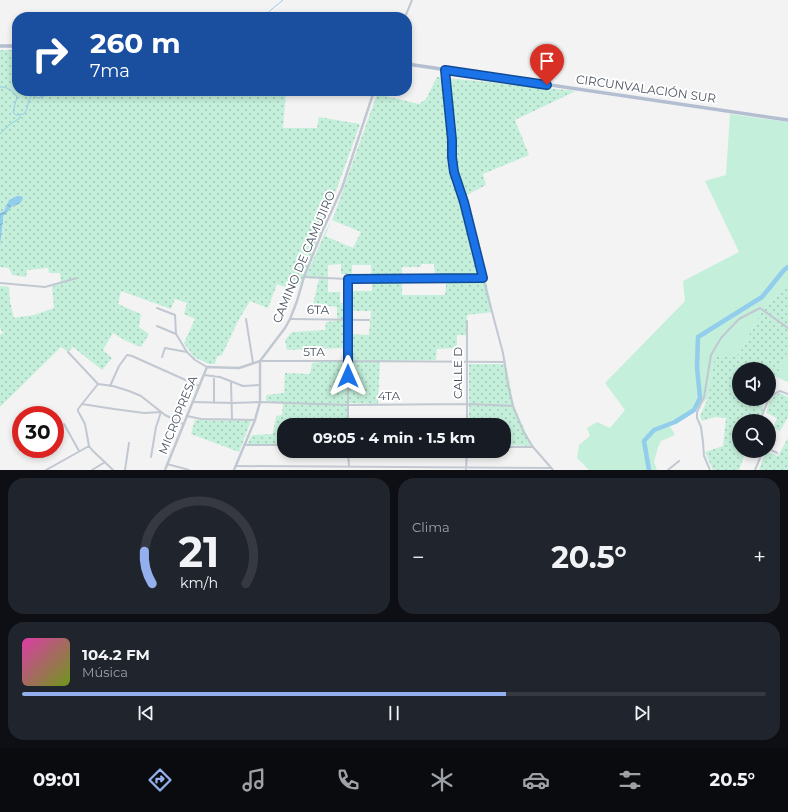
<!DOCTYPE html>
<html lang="es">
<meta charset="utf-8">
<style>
:root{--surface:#171b24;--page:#20242c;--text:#f1f3f6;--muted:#9ea1a6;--line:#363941;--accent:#93afed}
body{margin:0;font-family:Montserrat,sans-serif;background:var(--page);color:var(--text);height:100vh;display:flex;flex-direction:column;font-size:15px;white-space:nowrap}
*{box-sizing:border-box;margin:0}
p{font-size:13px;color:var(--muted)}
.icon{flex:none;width:22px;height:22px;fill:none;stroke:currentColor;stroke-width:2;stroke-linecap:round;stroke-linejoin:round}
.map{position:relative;height:470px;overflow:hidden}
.details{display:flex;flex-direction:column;gap:8px;padding:8px;background:#0d0f14;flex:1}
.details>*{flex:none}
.guide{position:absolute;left:12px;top:12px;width:400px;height:84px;border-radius:16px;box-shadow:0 2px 6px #0003;background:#1a4fa0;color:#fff;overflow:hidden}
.controls{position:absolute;left:732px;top:362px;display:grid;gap:8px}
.controls a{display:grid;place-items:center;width:44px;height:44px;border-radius:50%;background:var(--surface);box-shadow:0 2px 6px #0003;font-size:20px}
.speed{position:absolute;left:12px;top:406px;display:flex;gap:8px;font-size:20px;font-weight:700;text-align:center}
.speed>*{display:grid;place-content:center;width:52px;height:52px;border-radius:50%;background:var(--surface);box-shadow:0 2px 6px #0003;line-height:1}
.speed .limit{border:6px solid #d22;background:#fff;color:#111}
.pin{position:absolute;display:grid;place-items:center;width:34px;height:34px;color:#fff;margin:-41px -17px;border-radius:50% 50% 50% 0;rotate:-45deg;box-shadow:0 0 4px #0007}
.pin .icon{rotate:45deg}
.me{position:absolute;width:44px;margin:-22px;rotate:0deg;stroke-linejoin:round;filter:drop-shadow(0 0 3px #0008)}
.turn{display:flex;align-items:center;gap:14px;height:84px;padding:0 12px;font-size:18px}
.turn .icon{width:52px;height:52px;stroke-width:2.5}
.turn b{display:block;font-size:28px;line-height:34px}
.big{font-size:30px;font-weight:700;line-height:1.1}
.details .widget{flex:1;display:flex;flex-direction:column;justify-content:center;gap:6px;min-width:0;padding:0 14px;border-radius:16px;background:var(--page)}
.details .dial{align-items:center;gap:0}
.dial svg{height:104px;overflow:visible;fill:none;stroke:var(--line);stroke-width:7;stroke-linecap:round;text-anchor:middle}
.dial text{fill:var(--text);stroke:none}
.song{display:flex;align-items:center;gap:12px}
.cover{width:48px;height:48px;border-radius:6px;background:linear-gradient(135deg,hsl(320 70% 55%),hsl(80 70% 35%))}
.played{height:4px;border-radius:2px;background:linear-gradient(90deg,var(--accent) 65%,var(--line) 65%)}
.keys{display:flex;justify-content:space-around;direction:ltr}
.heat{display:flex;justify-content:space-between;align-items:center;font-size:22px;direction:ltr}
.details .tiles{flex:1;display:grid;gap:8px;grid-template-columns:1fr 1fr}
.widget:last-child{grid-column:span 2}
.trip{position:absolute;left:277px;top:418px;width:234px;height:40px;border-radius:16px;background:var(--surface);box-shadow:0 2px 6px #0003;font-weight:700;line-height:40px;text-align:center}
.menu{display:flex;height:64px;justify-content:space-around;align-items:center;background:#090b0e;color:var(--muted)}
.menu .icon{width:28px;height:28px}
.menu .current{color:var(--accent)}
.menu b{font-size:18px;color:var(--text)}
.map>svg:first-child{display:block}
.grass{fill:#c4efda}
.garden{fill:url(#garden-dots);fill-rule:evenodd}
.water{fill:url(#water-waves)}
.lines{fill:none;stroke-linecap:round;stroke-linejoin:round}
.stream{stroke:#92cdeb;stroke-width:1}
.river{stroke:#92cdeb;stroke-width:4.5}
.minor{stroke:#c1c8d1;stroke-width:2}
.tertiary{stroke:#c1c8d1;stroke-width:2.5}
.primary{stroke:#b3bed0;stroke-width:3.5}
.route-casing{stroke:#114b97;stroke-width:10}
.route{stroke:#1a73e8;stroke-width:7}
.labels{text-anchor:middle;stroke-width:4;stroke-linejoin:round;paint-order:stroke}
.street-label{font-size:12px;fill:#4a5360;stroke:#fff}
</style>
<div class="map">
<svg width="788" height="470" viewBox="0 0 788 470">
<defs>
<pattern id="garden-dots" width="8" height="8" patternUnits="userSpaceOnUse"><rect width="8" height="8" fill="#c4efda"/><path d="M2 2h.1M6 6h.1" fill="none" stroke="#a1c4b4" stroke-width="1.8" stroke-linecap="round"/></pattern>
<pattern id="water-waves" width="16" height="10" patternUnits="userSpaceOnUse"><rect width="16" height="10" fill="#92cdeb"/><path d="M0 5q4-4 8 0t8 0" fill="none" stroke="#79a9c2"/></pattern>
</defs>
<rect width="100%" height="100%" fill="#f4f3f3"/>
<!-- grass -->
<path class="grass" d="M730,114L788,122V282L761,313L739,354L715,357L708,398L694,411L668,423L675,435L661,441L658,447L654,462L657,470H589L577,458L579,445L590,436L587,428L597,422L610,428L625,410L605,383L685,301L683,281L739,252L705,181L726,175Z
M788,351V382L776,377Z"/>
<!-- garden -->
<path class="garden" d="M0,50H17V91H272L286,94L283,128H317L319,117L360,124L327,216L300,285L289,280L285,287L277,284L268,308L250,301L238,321L222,355L217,357L215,364H209L194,357L184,343L195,319L184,314L187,303L175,299L171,309L121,291L118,304L141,314L139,327L149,334L141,347L126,341L113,333L103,350L112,358L102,370L73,347L68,352L61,347L0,407V335L3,333L0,328V286L9,287L10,301L14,318L34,315L54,308L52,287L61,282L60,273H49L48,268L27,270L26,277L12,275L9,268L0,267V246L3,221V216C6,212 8,212 12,206L9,200L4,211L0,213Z
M437,77L576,91L515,120L529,155L483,174L486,185L467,195L493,312L467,315V335H457V348L437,349L436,360L380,361L378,404L348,403V425H284V444H247L252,435L273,434L276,416L282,415L283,403L266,401V395L284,393L285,373L310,374L312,363L321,362H348L347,348L287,350L285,340L292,332L325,330L326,322L337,321V307L313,304L319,279L305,278L324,235L333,218L377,94L419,104L426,99ZM332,220L361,232L353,248L325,236ZM341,264V274H352V265H371L372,291H350L349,302L340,303V292H328V265ZM421,264H434L435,277H447L445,295H402V267H421ZM349,311H371L369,335L349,334Z
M788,282V351L776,377L770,379L771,387H769V369H739V399H761C765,409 762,412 759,421H739V451H746L739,470H713L705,452L723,446L726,418L715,417L702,421L700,416L708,398L715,356L739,354L761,313Z
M469,364H506L514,406L532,446L508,445V432H504V425H469Z
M780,393L788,397V417L780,431L773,428L777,418L766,413C769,404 770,397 780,393Z
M195,420L251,421L239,452L191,434Z
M788,438V470H759L766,451L778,456Z"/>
<!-- water -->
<path class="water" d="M17,196H21L23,198C21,204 17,205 12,206C9,210 7,213 3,216V221L0,246V213L4,211L9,200Z"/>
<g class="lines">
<!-- stream -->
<path class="stream" d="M266,17C269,9 277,6 283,0
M0,87C6,86 13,91 17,97L13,112L16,115L24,114C29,108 27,100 32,95L38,98L44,96L52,91
M64,91L72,96L80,91
M0,134L9,125L20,118V116"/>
<!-- river -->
<path class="river" d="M649,470L644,441L654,430L675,422L694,410L700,398L697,367L698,337L762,297L784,270L788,267"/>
<!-- minor -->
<path class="minor" d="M405,17L412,0
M445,70L452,140V157L454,172L464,202L483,278L503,353L508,385L513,406L523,431L533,447L553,470
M304,277L348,279L483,278
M0,283L45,287L77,278
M157,308L175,315L176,334L187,352L195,360L207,367
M246,319L253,363
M290,319L369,320
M157,326L176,334
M68,352L98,384L113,386L129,391L141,396L165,415L183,424
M162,357L165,348L187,352
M260,361H348L505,362
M204,375L220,377L243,386L260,385
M231,382L232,419
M98,384L78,409V411L85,424L89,446L92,450L113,470
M110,386L119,366L127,355L132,356L199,386
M193,402L232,403L260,402L348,405L467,404L513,406
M214,403V376
M82,404L114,409L144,413L161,412L156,427L151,457
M187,416L201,419L255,420
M760,421C765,409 767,396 780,391L788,394
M64,424L79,451
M348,425V279
M467,425V321
M244,445H284
M504,447H533
M769,449L777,453
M348,451L349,467
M167,464L189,470
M236,466L551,468
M46,470L89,446
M92,470L105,462
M125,470L129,443
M466,470L467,451
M668,470L679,461
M710,470L704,456L703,442L701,427L697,418V412L704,397L711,355L721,338L739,319L760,308L788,328
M755,470L763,451"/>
<!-- tertiary -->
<path class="tertiary" d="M165,470L207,367L239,368L260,361
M234,470L255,420L260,402V361L285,328L290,319L297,301L304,277L322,232L342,188L374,91"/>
<!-- primary -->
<path class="primary" d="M0,46H17
M407,64L788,120"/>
</g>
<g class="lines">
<defs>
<path id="route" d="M348,376V279L483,278L464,202L454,172L452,157V140L445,70L547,85"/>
</defs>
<!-- route casing -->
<use href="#route" class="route-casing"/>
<!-- route -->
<use href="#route" class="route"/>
</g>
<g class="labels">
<!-- street labels -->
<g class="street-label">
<text transform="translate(646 89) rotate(8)" y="4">CIRCUNVALACIÓN SUR</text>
<text transform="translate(304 257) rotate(-67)" y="4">CAMINO DE CAMUJIRO</text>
<text transform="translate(318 310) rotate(1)" y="4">6TA</text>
<text x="314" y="356">5TA</text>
<text transform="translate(458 373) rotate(-90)" y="4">CALLE D</text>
<text x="389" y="400">4TA</text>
<text transform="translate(178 415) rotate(-68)" y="4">MICROPRESA</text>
</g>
</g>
</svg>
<div class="controls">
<a><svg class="icon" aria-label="sound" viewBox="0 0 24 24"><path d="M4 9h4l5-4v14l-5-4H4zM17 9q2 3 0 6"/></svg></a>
<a><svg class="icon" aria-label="search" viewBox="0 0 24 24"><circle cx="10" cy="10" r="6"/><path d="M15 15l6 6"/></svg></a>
</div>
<div class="speed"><div class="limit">30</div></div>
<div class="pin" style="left:547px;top:85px;background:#d93025"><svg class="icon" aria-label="arrive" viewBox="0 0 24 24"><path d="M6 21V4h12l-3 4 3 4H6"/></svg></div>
<svg class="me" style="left:348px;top:376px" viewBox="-20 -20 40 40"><path d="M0-17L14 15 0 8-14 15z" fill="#1a73e8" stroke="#fff" stroke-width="4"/></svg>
<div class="trip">09:05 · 4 min · 1.5 km</div>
<div class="guide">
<div class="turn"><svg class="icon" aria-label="right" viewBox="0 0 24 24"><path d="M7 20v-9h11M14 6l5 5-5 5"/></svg><div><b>260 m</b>7ma</div></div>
</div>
</div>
<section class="details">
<div class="tiles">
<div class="widget dial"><svg viewBox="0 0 100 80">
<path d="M14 69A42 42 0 1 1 86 69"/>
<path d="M14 69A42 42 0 0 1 8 44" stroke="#93afed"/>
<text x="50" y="56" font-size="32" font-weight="700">21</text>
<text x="50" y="72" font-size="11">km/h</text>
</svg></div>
<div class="widget"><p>Clima</p>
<div class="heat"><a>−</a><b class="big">20.5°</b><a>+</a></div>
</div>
<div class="widget">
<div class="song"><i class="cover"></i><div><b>104.2 FM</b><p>Música</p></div></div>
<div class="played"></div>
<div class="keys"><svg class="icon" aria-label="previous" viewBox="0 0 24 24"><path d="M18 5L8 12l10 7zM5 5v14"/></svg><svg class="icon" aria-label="pause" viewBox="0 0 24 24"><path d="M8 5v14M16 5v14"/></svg><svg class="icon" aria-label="next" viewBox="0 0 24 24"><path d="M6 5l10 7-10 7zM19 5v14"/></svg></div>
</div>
</div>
</section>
<nav class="menu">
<b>09:01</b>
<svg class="icon current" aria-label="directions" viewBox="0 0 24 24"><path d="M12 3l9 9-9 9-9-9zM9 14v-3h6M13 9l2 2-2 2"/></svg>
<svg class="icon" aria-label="music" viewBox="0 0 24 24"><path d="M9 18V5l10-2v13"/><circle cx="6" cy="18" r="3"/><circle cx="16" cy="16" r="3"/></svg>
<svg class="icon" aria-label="phone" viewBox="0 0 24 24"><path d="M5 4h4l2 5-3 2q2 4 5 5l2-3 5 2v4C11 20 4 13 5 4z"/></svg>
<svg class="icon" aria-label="climate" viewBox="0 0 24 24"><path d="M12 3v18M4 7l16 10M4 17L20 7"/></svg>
<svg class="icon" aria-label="car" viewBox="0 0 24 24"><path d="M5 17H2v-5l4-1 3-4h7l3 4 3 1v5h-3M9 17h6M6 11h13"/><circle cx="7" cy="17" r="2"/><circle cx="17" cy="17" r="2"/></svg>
<svg class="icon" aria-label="filters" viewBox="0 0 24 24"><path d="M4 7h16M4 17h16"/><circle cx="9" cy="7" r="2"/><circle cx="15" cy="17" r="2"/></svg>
<b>20.5°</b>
</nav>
